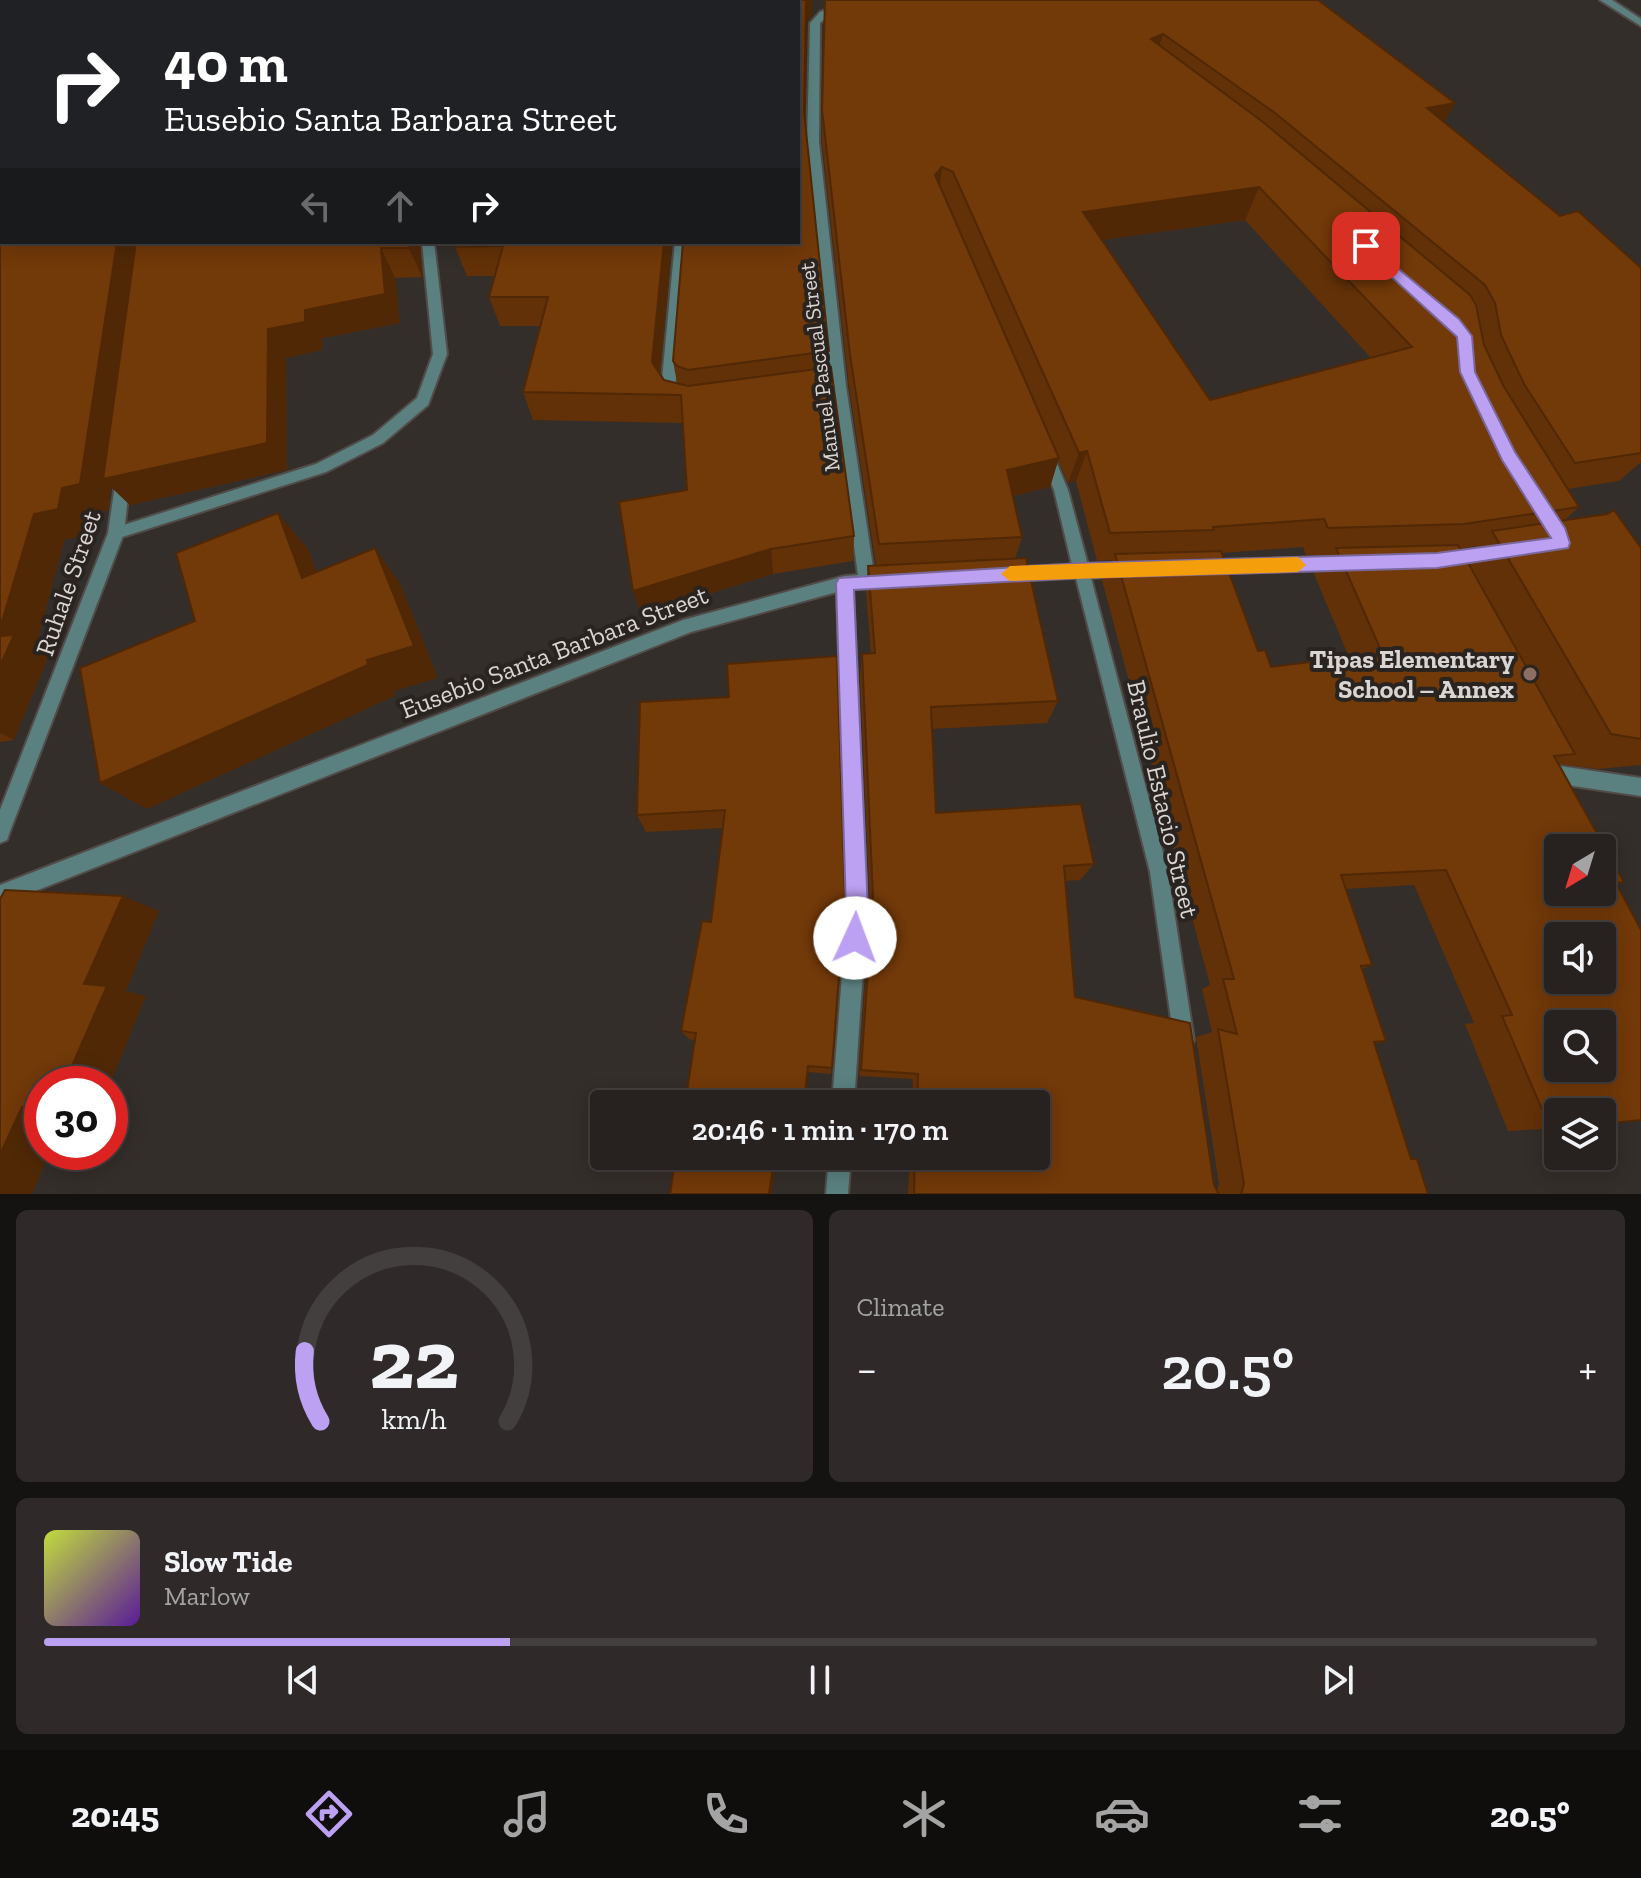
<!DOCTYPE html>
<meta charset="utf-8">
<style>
:root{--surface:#272220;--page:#2f2a29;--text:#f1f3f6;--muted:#a4a4a5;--line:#433f3e;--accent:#bca0f2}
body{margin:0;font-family:"Zilla Slab",serif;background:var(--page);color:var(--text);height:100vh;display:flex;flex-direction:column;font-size:30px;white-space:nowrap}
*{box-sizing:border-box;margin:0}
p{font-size:26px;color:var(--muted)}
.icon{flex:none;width:44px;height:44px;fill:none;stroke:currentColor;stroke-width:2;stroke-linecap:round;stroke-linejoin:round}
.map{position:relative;height:1194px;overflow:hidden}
.panel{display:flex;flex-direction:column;gap:16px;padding:16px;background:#151312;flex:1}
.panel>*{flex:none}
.hud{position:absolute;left:0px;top:0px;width:800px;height:244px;box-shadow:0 4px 20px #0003,0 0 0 2px var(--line);background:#202124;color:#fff;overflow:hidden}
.needle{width:52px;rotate:218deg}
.tools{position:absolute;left:1544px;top:834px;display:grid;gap:16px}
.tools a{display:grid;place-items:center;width:72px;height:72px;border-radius:8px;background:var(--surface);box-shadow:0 4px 20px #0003,0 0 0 2px var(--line);font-size:40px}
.speed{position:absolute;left:24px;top:1066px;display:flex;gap:16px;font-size:40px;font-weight:700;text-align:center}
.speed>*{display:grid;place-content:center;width:104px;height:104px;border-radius:50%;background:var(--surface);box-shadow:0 4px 20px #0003,0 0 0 2px var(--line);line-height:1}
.speed .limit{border:12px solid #d22;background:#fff;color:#111}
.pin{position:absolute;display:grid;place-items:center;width:68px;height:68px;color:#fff;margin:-34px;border-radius:16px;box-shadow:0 4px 12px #0006}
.me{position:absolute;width:88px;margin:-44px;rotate:2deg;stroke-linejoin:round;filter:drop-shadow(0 0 6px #0008)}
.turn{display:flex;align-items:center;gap:28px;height:168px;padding:0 32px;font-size:36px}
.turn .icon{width:104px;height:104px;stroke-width:2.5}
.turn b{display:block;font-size:56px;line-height:68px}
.lanes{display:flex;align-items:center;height:76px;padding:0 32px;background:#0003;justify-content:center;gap:40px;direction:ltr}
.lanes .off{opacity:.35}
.big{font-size:60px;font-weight:600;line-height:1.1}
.panel .tile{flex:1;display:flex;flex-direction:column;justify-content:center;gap:12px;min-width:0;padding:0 28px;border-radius:12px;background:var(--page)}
.panel .dial{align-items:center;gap:0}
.dial svg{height:208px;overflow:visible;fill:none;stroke:var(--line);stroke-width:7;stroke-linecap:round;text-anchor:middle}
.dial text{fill:var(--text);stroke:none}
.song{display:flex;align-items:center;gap:24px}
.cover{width:96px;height:96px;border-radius:12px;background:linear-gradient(135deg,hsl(70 70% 55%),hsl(270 70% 35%))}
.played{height:8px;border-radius:4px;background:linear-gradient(90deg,var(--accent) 30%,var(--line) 30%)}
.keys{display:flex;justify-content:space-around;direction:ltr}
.heat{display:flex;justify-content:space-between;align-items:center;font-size:44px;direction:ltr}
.panel .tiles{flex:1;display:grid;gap:16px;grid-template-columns:1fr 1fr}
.tile:last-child{grid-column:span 2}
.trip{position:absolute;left:590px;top:1090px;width:460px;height:80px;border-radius:8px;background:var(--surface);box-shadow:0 4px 20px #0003,0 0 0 2px var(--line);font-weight:600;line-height:80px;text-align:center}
.tab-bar{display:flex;height:128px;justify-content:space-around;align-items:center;background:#100e0d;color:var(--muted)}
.tab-bar .icon{width:56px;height:56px}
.tab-bar .selected{color:var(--accent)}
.tab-bar b{font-size:36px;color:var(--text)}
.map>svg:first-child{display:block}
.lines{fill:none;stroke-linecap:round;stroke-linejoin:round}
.pedestrian-casing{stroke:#524c48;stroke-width:4}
.minor-casing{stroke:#524c48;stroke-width:4}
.tertiary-casing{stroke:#524c48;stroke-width:4}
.pedestrian{fill:#5a8180;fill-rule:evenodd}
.minor{fill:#5a8180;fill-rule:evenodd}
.tertiary{fill:#5a8180;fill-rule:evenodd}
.wall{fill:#623108;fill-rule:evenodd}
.shaded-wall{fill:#502806}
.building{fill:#723909;stroke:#502806;stroke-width:2;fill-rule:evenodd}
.route{fill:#bca0f2;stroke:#7a689d;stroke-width:2}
.slow{fill:#f59e0b}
.education-dot{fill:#8d6e63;stroke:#2a2420;stroke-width:3}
.labels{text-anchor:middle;stroke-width:8;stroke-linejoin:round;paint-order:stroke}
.far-street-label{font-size:22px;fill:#d9d5d3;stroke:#2a2420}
.street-label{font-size:26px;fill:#d9d5d3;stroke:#2a2420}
.poi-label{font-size:26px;font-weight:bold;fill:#d9d5d3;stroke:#2a2420;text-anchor:end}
</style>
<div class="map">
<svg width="1641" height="1194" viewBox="0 0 1641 1194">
<rect width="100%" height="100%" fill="#342e2a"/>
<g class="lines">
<defs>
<path id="pedestrian" d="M1600,0H1612L1641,19V26Z"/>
<path id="minor" d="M396,0H406L407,2H397Z
M838,6L848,8L830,14L820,23L819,142L846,386L874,574H892L894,579L892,584L853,589L867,910L854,1104H832L847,910L837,592L691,632L0,905V885L683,620L845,576L858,575L832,386L807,142L810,23L820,12Z
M422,242H434L447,354L428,405L383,443L326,472L116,539L111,537L108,533L111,529L316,464L373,435L417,398L433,354Z
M675,242H687L675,390L680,399L673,404L668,403L661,390Z
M1047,450L1052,452L1068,490L1088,565L1125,563L1131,565L1133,570L1131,575L1091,578L1168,872L1194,1040L1191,1047L1184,1050L1177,1047L1174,1040L1150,872L1076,578L1009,581L1003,579L1001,574L1003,569L1009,567L1072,565L1054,490L1040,456Z
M1341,557L1347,558L1349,563L1347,568L1341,569L1205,574L1199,572L1197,567L1199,562L1205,560Z
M1553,765L1641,778V796L1553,783L1547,780L1544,774L1547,768Z
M829,1156H851L848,1194H826Z"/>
<path id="tertiary" d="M123,472L130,478L124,533L9,834L7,840L0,843V810L108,533L116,478Z"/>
</defs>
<!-- pedestrian casing -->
<use href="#pedestrian" class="pedestrian-casing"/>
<!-- minor casing -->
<use href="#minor" class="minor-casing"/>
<!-- tertiary casing -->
<use href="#tertiary" class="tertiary-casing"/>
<!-- pedestrian -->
<use href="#pedestrian" class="pedestrian"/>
<!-- minor -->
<use href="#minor" class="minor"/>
<!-- tertiary -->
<use href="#tertiary" class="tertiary"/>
</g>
<!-- wall -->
<path class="wall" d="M0,0H301V2H2V153L0,151Z
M806,0H812V14L807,23L805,122L829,351V368L854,536L853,561L773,574L641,615L687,490L682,423L533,420L523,392L541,326H500L489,297L494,276H467L453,242H672L660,373L664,380L677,383L673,361Z
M1318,0L1444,121L1560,216L1641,268V462L1619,481L1568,489L1579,507L1565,520L1641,548V765L1598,769L1558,764L1624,882L1617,885L1558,1128L1508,1131L1465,1024L1474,1023L1414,885L1345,889L1372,965L1362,969L1386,1041L1375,1044L1411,1159L1428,1194H908L910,1156H1036V1104H912L913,1079L859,1076L870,910L860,677L862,654L871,653L866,591L868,566L876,565L849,386L822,142V109ZM1245,220L1371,358L1210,400L1102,240ZM1058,460L1068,483L1076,481L1097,561L1112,560L1102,580L1210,985L1202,989L1212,1032L1196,1037L1219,1184L1217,1190L1075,997L1065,881L1080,880L1094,864L936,813L932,729L1047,723L1058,701L1015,559L1022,537L1013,496L1050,487ZM1476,546L1465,557L1460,549ZM1303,547L1306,555H1330L1314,574L1349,657L1271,667L1258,651L1222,553Z
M0,212L2,242H420L422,277L395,278L400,323L322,338V350L286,358L287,470L130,505L111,487L108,510L91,514L88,535L64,540L35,649L48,657L14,740L0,742Z
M640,702L845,896L831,1074L808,1072L689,1039L681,1031L711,922L723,828L646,832L637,815Z"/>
<!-- shaded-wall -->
<path class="shaded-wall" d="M806,0H812V14L807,23L804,142V112Z
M1163,34L1153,66L1151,39Z
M1455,103L1436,136L1427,108Z
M942,167L938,200L935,175Z
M1259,187L1245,220L1074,244L1083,212Z
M117,242H143L268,329L305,310L381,248L395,278L400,323L322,338V350L286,358L287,470L130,505L111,487L108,510L91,514L88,535L64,540L35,649L48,657L14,740L0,733V628L34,514L62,488Z
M409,242H420L422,277L409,248Z
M664,242H672L658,390L652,362Z
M1087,451L1076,481L1068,483L1079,453Z
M1059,458L1050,487L999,499L1007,470Z
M278,513L308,549L332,612L302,578Z
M375,548L400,583L438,678L394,691L395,696L147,809L100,783Z
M771,549L773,574L641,615L633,591Z
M123,896L159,911L126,991L146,996L110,1084H64L84,984Z
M808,1066V1072L805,1104H804Z
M22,1107L42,1108V1152H50L32,1194H0V1154Z
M774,1160L776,1161L772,1194H769Z"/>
<!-- building -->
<path class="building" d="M0,0H290V2H2V142L0,140Z
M458,0H806L804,112L829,351L688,370L677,366L673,361L683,242H798V2H457Z
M825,0H1318L1455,103L1427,108L1560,216L1578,211L1641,268V453L1575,463L1524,384L1501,335L1495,303L1485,285L1275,113L1163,34L1151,39L1263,122L1470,295L1476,305L1484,345L1504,387L1579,507L1464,524L1328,528L1324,519L1213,527L1214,530L1110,533L1087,451L1079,453L953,172L942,167L935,175L1059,458L1007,470L1022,537L879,544L850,355L822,109ZM1259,187L1412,347L1210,400L1083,212Z
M2,211V242H117L80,484L62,488L58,509L34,514L0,628V212Z
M136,242H409V248H381L385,294L305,310V322L268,329L267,443L103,479Z
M454,242H664L652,362L664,380L688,386L831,367L854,536L771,549L633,591L619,502L687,490L681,395L523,392L548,297H489L503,246L456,247Z
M1614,510L1641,548V739L1611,734L1492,531L1607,514Z
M278,513L302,578L375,548L414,646L367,660L368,665L100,783L80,668L195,621L176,553Z
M1458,545L1575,754L1554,756L1624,882L1616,883L1641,930V1120L1602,1124V1112H1558V1128H1550L1502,1016L1512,1015L1446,870L1341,875L1372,965L1361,966L1386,1041L1374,1042L1411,1159H1417L1428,1194H1241L1244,1184L1218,1029L1237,1034L1223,979H1234L1115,554L1221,551L1258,651L1265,650L1271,667L1382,653L1336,548ZM1558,848H1602V892H1558ZM1558,936H1602V980H1558ZM1558,1024H1602V1068H1558Z
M1026,558L1058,701L931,707L936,813L1081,804L1094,864L1064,866L1075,997L1190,1023L1214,1185L1219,1194H914L915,1156H1036V1104H917L918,1074L861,1070L873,896L862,654L875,653L868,566Z
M14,635L0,666V636Z
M837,656L845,896L832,1068L808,1066L804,1104H685L696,1033L681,1031L702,921L711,922L725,810L637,815L640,702L729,697L727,664Z
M5,890L123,896L84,984L107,986L64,1084H42V1108L22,1107L0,1154V899Z
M676,1156H799L798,1163L774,1160L769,1194H670Z"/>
<!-- route -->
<path class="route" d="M1366,242L1459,319L1472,336L1475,372L1515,452L1565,528L1570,543L1568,548L1437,568L1081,578L854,590L868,910L863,946L855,949L847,946L844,938L846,910L836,583L839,578L1081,563L1437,553L1551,538L1502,460L1460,372L1457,337L1361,249L1359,246Z"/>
<!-- slow -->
<path class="slow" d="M1298,557L1306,565L1298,572L1010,581L1001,574L1010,566Z"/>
<!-- markers -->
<circle class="education-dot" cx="1530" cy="674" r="8"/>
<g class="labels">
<!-- far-street labels -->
<g class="far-street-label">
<text transform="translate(819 367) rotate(-97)" y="8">Manuel Pascual Street</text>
</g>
<!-- street labels -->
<g class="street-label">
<text transform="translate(68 583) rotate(-71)" y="9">Ruhale Street</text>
<text transform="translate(554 652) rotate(-21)" y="9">Eusebio Santa Barbara Street</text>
<text transform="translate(1163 799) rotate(77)" y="9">Braulio Estacio Street</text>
</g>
<!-- poi labels -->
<g class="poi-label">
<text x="1514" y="668">Tipas Elementary<tspan x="1514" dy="30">School – Annex</tspan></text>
</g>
</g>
</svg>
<div class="tools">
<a><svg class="needle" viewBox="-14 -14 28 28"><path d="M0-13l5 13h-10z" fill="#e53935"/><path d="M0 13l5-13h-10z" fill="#a4a4a5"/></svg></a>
<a><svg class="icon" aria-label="sound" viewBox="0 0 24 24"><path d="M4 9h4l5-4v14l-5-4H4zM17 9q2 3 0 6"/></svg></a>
<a><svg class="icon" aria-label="search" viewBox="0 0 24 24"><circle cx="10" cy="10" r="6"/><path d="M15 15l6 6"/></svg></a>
<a><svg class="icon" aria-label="layers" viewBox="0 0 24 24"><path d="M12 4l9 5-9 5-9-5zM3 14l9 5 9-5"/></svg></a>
</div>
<div class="speed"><div class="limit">30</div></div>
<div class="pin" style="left:1366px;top:246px;background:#d93025"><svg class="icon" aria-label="arrive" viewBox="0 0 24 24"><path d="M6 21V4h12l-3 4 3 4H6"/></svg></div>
<svg class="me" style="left:855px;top:938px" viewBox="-20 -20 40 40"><circle r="19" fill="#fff"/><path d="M0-13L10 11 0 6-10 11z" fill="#bca0f2"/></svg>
<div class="trip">20:46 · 1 min · 170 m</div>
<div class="hud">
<div class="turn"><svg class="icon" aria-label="right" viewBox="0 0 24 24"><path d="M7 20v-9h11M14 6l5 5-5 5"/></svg><div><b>40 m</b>Eusebio Santa Barbara Street</div></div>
<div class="lanes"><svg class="icon off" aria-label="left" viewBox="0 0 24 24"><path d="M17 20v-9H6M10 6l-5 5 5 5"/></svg><svg class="icon off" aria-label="ahead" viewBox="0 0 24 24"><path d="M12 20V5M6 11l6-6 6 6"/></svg><svg class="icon" aria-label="right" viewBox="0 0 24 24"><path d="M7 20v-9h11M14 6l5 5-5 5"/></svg></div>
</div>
</div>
<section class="panel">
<div class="tiles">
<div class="tile dial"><svg viewBox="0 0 100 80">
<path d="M14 69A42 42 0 1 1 86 69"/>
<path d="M14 69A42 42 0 0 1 8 42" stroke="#bca0f2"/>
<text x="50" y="56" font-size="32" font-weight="700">22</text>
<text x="50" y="72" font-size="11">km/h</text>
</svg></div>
<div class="tile"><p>Climate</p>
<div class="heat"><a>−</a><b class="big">20.5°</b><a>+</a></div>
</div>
<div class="tile">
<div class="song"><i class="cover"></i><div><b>Slow Tide</b><p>Marlow</p></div></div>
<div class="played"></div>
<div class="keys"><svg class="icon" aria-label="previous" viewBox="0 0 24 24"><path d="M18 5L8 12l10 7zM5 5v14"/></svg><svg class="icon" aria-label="pause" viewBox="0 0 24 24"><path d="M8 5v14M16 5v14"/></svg><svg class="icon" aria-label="next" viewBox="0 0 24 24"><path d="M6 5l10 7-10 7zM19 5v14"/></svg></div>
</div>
</div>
</section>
<nav class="tab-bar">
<b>20:45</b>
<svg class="icon selected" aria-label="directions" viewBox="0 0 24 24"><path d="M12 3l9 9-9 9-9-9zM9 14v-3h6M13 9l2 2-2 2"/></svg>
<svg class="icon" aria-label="music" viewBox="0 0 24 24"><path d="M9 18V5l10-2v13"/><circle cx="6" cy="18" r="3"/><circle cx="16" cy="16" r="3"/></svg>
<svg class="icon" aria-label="phone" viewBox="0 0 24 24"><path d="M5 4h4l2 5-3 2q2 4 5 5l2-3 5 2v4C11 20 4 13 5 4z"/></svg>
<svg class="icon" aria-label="climate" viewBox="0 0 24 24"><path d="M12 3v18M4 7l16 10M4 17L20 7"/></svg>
<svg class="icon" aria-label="car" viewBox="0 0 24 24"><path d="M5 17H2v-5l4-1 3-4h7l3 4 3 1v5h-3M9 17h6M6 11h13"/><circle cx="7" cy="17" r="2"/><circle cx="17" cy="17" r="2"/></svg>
<svg class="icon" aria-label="filters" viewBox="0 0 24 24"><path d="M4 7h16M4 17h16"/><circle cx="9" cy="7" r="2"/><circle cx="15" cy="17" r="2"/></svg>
<b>20.5°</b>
</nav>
